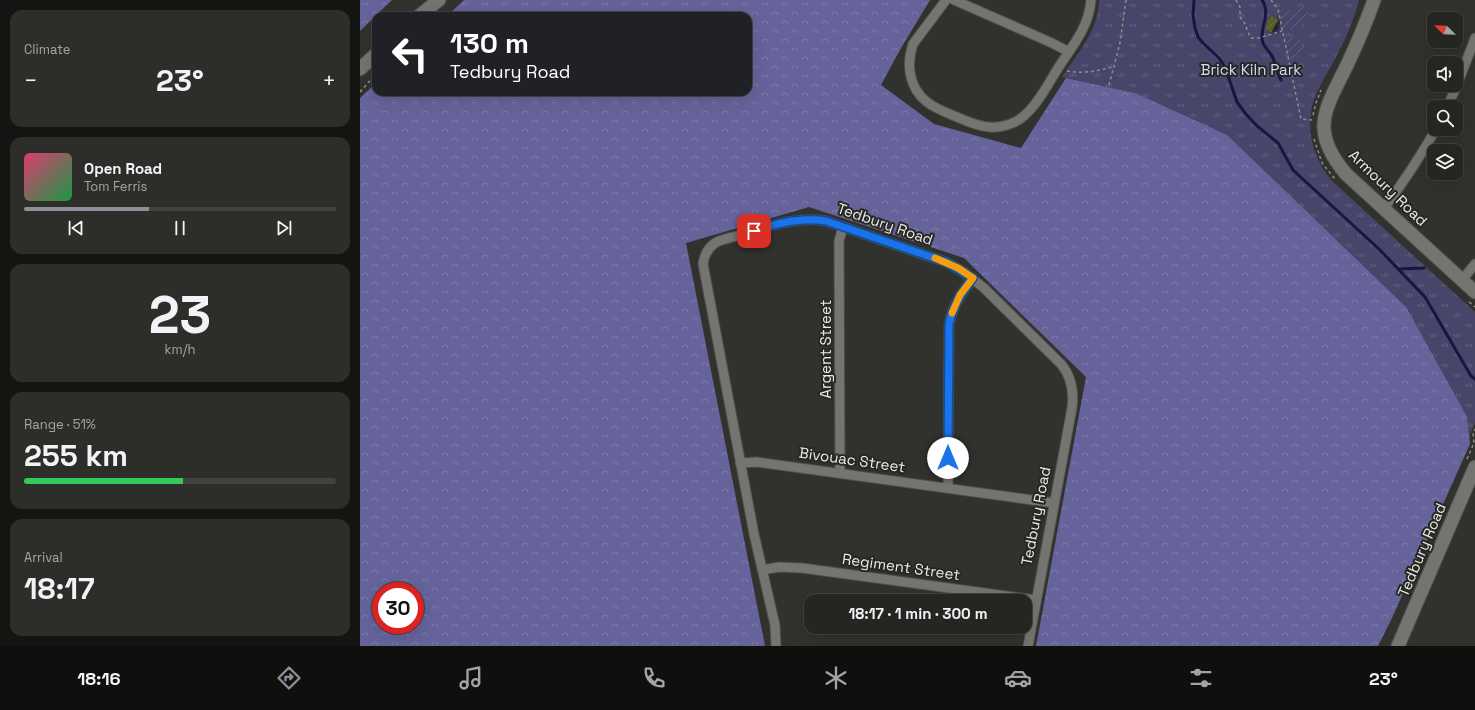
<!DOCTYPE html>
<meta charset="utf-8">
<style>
:root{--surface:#252622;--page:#2d2e2a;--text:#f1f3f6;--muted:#a3a5a5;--line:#424340;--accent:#8c9099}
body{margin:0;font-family:"Space Grotesk",sans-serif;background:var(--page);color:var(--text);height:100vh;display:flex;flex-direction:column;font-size:15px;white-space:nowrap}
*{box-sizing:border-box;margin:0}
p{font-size:13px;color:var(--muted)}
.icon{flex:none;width:22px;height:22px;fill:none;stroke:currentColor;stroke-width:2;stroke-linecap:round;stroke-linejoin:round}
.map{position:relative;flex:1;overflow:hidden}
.side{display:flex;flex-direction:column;gap:10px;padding:10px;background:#141513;width:360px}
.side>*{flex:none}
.hud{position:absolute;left:12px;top:12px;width:380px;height:84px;border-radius:12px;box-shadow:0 4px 16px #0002,0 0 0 1px var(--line);background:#202124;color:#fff;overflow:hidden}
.needle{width:26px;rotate:293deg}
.controls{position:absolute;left:1067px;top:12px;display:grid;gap:8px}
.controls a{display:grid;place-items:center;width:36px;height:36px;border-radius:8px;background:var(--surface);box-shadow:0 4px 16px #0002,0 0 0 1px var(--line);font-size:20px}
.speed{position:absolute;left:12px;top:582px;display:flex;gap:8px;font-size:20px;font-weight:700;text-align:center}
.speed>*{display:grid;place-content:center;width:52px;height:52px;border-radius:50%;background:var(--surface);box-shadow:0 4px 16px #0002,0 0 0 1px var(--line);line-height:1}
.speed .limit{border:6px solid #d22;background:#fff;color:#111}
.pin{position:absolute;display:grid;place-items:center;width:34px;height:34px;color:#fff;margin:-17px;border-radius:8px;box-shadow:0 2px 6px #0006}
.me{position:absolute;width:44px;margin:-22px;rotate:0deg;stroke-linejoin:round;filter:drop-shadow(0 0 3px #0008)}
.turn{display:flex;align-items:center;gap:14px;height:84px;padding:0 12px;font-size:18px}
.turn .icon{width:52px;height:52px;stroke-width:2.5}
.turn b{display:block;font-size:28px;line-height:34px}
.big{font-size:30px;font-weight:700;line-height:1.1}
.side .card{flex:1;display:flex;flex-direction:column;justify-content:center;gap:6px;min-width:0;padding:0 14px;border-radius:12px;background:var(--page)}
.side .dial{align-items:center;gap:0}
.dial b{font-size:52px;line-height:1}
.song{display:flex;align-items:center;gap:12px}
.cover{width:48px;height:48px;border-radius:6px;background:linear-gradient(135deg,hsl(340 70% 55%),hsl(140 70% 35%))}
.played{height:4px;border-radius:2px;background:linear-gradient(90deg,var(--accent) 40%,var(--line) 40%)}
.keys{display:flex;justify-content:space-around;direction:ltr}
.heat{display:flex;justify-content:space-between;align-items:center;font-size:22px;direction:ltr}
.charge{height:6px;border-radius:3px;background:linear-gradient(90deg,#34c759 51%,var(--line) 0)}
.trip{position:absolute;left:444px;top:594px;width:228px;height:40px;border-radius:12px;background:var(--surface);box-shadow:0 4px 16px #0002,0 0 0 1px var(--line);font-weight:700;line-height:40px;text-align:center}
.dock{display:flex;height:64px;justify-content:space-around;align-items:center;background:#0f0f0e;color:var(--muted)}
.dock .icon{width:28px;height:28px}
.dock .active{color:var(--accent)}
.dock b{font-size:18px;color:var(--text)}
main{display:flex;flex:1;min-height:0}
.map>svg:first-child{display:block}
.grass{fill:url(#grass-tufts)}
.forest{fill:url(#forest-crowns);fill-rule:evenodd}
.garden{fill:url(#garden-furrows)}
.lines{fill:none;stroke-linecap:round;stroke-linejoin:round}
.stream{stroke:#1a1443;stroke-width:3}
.building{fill:url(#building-hatch);filter:url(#shadow)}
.street-casing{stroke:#4f504d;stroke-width:11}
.secondary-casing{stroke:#4f504d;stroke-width:15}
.path{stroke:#8d8e8a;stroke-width:1.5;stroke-dasharray:3 3;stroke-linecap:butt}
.street{stroke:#747570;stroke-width:9}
.secondary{stroke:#747570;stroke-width:13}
.route-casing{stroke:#114b97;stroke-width:10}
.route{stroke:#1a73e8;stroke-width:7}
.slow{stroke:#f59e0b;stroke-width:7}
.labels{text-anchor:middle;stroke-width:4;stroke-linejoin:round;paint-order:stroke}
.park-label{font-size:15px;fill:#d7d8fa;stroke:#272824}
.street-label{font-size:15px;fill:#eaebe8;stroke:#272824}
</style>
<main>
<section class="side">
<div class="card"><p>Climate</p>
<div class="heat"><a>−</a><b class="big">23°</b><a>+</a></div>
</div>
<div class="card">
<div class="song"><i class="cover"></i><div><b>Open Road</b><p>Tom Ferris</p></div></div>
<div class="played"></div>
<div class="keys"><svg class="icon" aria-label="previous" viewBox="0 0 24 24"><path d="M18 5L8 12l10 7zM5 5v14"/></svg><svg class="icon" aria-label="pause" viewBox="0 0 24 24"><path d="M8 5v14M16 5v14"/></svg><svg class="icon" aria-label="next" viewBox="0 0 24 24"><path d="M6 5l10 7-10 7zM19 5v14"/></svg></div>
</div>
<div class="card dial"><b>23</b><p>km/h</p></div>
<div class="card"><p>Range · 51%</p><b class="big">255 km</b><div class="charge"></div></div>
<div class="card"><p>Arrival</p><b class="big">18:17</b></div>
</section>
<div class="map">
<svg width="1115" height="646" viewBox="0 0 1115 646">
<defs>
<pattern id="grass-tufts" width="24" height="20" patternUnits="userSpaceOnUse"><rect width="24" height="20" fill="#47466a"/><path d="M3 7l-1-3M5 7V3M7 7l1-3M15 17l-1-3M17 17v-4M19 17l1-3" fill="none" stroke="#62617f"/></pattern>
<pattern id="forest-crowns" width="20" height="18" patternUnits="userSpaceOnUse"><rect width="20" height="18" fill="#65639a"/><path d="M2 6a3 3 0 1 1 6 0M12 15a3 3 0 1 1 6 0" fill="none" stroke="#7b7aa8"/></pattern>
<pattern id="garden-furrows" width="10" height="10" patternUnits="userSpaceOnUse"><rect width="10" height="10" fill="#47466a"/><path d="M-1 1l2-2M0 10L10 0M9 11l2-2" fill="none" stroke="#62617f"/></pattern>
<pattern id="building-hatch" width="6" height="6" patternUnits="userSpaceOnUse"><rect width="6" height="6" fill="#575e20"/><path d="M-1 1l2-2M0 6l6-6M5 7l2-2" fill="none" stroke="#6f7540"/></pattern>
<filter id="shadow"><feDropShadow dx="4.5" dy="2.5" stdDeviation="2" flood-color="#0009"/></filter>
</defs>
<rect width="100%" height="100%" fill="#31322d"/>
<!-- grass -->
<path class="grass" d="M739,0H999C994,19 986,39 976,57C970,69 962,81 956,94C944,124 951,155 971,180L1115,312V423L1110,434V444L1107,417L775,93L702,77C717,54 739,30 739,0Z"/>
<!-- forest -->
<path class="forest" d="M0,0H32L0,31Z
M104,0H570L541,48L521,85L574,124L661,148L706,78L775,93L867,135L1046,307L1107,417L1110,444L1032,618L1018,646H676L726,377L604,258L449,207L326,243L405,646H0V98L16,83V92H388V16H87ZM21,591H55V625H21Z"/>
<!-- garden -->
<path class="garden" d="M941,6L946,8L948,13L942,28L937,30L923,29L920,13L925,12L926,13L928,12V11Z
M931,36L941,40L939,43L947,48L932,70L925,37Z"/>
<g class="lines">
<!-- stream -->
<path class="stream" d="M834,0L833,15L835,28L838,37L843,43L859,58L865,67L877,102L885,113L896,125L918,143L933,170L1020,250L1065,297L1111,376L1115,379
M902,0C912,15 898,29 903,43C905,48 910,52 912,56C916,64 917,72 921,80
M1038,269L1064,268"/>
</g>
<!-- building -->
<path class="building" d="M911,16L918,20L911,32L905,28Z"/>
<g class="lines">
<defs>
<path id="street" d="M586,0L553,44C546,65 549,88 567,102C576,109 587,113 597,117C617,126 634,132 655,122C674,113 689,82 700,65C714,44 729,26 731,0
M594,0L692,43L709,52
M1087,107L1096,88L1115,38
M1024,208C1043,183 1060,157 1076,129
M1102,280L1115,264
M380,463L397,462L694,503
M480,473L479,241L483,227
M588,488L589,324C593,306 601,293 613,278
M402,570L419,567L442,568L676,600
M416,646L415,625L394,534L343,264C344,256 348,248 355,243C362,239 373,237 381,235C410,226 436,216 466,221L571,257L586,262L605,273L624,288L701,364C711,376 714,392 712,408L668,646"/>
<path id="secondary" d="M1014,0C1006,23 997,44 987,65C965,110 949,130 986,174L1115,292
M59,16L79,0
M0,69L16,54
M1038,646L1115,467"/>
</defs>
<!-- street casing -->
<use href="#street" class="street-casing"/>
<!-- secondary casing -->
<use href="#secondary" class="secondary-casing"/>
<!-- path -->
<path class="path" d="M876,0L880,7V17L886,25L887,30L891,38H899L922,31
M911,0L918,9L941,119L953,120
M707,71C724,74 739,71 755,66
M749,85L760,43L766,0
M0,92L16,74
M953,115L956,103L961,90
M954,139L962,163L975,179
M1109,302L1115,307
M1107,459L1114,443L1113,433L1115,429"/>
<!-- street -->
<use href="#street" class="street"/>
<!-- secondary -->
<use href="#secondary" class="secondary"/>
</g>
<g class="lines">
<defs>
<path id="route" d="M394,231C418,223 441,217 466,221L586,262L613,278C601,293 593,306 589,324L588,458"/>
</defs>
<!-- route casing -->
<use href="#route" class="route-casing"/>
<!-- route -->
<use href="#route" class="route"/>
<!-- slow -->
<path class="slow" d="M575,258L598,268L613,278L600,295L592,313"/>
</g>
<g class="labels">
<!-- park labels -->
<g class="park-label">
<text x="891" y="75">Brick Kiln Park</text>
</g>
<!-- street labels -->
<g class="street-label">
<text transform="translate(1028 188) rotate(44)" y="5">Armoury Road</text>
<text transform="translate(525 224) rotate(19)" y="5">Tedbury Road</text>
<text transform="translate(466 349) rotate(-90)" y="5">Argent Street</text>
<text transform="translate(492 460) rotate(8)" y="5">Bivouac Street</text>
<text transform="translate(676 516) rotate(-79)" y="5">Tedbury Road</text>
<text transform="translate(1062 550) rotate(-67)" y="5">Tedbury Road</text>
<text transform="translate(541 567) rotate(8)" y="5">Regiment Street</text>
</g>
</g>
</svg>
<div class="controls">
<a><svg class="needle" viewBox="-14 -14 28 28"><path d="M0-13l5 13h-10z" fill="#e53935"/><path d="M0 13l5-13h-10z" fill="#a3a5a5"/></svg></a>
<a><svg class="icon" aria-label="sound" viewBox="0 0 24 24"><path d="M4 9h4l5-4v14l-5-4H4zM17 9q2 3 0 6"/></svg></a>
<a><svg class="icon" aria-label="search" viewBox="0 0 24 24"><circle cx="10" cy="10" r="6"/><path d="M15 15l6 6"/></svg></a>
<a><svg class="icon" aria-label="layers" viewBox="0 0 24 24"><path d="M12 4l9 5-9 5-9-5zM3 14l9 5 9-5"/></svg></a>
</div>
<div class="speed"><div class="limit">30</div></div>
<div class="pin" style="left:394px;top:231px;background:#d93025"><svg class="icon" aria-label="arrive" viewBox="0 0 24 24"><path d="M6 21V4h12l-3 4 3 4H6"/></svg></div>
<svg class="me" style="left:588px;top:458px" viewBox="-20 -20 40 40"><circle r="19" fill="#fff"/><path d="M0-13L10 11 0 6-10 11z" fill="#1a73e8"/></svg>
<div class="trip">18:17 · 1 min · 300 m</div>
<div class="hud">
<div class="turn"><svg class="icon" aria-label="left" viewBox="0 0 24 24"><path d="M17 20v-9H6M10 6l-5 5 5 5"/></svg><div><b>130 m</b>Tedbury Road</div></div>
</div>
</div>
</main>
<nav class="dock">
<b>18:16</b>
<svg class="icon active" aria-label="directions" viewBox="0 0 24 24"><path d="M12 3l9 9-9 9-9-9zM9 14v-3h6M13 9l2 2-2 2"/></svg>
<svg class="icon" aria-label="music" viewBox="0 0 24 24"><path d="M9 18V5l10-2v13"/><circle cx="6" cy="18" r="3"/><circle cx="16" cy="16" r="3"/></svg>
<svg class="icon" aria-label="phone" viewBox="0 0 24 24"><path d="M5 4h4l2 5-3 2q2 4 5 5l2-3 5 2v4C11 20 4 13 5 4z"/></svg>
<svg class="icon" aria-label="climate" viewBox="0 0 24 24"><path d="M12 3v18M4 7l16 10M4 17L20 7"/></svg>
<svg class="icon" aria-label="car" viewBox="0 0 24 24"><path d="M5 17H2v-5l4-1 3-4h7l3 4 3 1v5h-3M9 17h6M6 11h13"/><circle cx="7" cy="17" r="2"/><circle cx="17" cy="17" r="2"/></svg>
<svg class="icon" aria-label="filters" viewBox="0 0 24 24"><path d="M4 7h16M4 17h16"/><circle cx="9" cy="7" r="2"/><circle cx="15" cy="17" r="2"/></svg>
<b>23°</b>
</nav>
